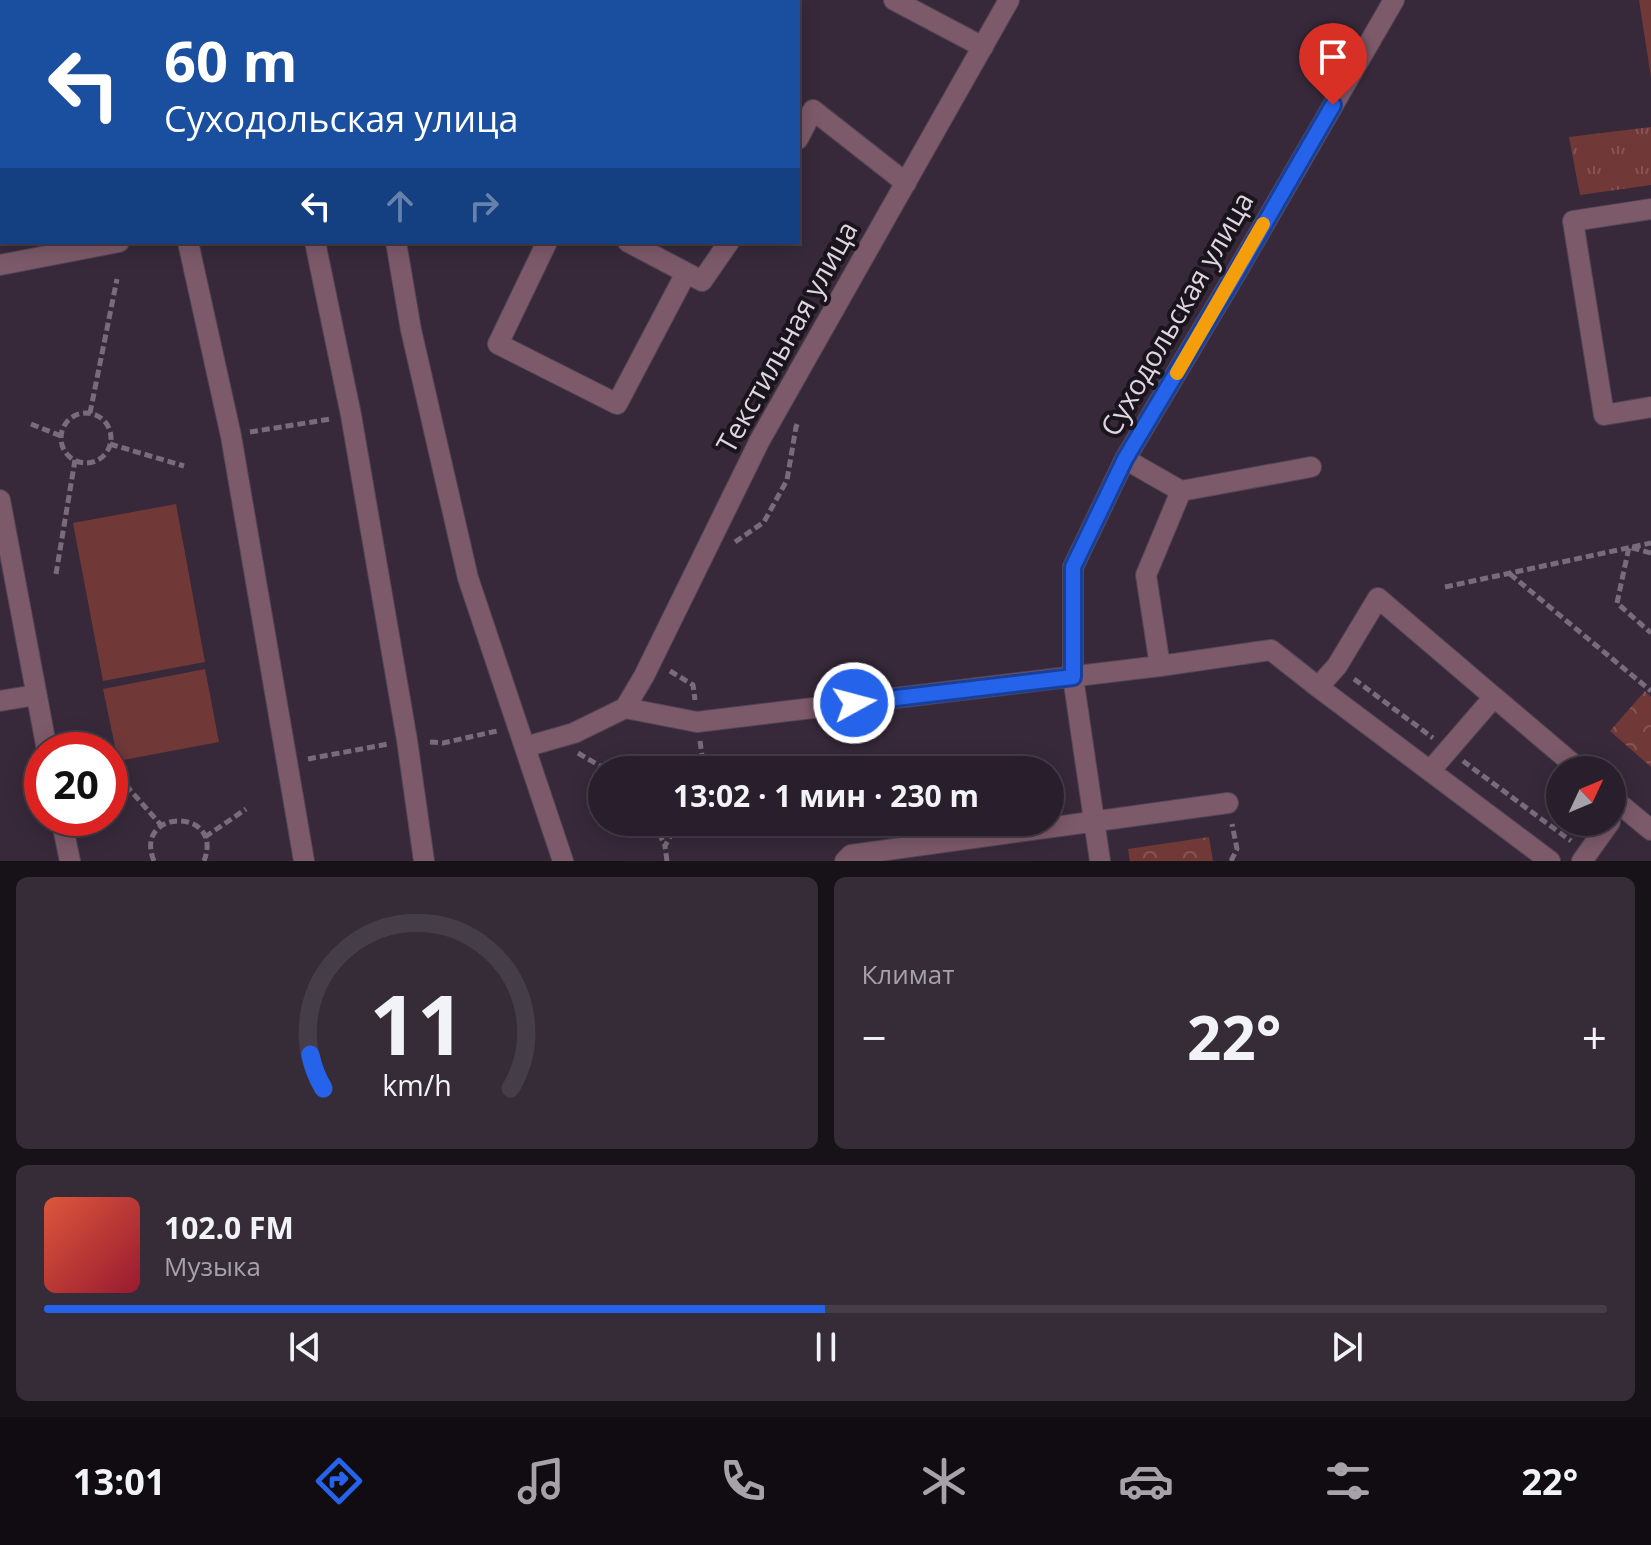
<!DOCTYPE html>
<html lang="ru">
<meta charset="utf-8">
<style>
:root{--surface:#291f2c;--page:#352c38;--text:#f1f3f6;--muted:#a5a2a9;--line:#453d48;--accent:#2563eb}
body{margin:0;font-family:"Open Sans",sans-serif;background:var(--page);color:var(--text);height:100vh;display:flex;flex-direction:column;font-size:30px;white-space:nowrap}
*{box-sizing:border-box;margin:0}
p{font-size:26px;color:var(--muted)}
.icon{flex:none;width:44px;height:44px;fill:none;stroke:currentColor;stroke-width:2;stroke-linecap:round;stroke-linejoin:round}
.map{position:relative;height:861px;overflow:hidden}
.panel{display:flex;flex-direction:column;gap:16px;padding:16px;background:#171118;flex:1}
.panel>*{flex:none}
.top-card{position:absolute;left:0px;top:0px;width:800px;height:244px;box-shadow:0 4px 20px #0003,0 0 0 2px var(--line);background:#1a4fa0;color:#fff;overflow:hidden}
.needle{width:52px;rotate:46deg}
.controls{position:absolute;left:1546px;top:756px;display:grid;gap:16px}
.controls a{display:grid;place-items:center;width:80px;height:80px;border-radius:50%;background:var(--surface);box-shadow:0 4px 20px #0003,0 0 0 2px var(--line);font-size:40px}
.speed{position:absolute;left:24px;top:732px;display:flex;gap:16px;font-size:40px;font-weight:700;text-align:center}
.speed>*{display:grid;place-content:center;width:104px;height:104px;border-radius:50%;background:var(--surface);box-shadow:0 4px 20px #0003,0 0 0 2px var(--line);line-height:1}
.speed .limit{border:12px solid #d22;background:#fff;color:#111}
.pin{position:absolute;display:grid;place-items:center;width:68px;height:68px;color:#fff;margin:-82px -34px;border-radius:50% 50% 50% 0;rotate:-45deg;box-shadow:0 0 8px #0007}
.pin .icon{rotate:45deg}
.me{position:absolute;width:88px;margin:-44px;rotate:83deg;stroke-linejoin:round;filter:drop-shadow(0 0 6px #0008)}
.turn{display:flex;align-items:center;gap:28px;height:168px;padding:0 32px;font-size:36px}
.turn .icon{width:104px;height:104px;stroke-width:2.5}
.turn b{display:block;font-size:56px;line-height:68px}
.lanes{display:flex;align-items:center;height:76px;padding:0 32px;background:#0003;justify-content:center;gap:40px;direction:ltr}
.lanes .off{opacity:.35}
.big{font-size:60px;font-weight:700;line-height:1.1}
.panel .tile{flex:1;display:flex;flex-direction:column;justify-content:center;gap:12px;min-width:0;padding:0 28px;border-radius:12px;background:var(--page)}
.panel .dial{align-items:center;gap:0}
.dial svg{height:208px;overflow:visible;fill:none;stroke:var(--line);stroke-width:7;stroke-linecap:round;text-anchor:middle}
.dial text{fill:var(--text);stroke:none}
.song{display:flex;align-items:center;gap:24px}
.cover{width:96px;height:96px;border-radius:12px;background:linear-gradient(135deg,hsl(10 70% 55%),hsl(350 70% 35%))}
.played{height:8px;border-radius:4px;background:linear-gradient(90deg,var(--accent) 50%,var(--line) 50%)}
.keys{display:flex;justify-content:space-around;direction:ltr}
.heat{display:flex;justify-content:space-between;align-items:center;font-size:44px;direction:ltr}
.panel .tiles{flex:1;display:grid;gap:16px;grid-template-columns:1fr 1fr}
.tile:last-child{grid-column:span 2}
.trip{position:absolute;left:588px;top:756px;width:476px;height:80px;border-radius:40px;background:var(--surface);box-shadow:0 4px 20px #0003,0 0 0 2px var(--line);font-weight:700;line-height:80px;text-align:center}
.tab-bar{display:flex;height:128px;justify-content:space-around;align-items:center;background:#100c12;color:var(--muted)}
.tab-bar .icon{width:56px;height:56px}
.tab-bar .active{color:var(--accent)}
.tab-bar b{font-size:36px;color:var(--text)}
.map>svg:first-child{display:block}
.grass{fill:url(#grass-tufts)}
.park{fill:url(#park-crowns)}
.pitch{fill:#713838}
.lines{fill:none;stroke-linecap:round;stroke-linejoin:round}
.minor-casing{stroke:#524555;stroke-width:22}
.path{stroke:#786c7b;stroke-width:5;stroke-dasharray:8 4;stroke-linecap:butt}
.minor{stroke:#7d5a6a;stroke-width:20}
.route-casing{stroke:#184099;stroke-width:20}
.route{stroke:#2563eb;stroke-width:14}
.slow{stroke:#f59e0b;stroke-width:14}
.labels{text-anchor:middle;stroke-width:8;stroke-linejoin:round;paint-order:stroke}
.street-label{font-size:28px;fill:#ded5e0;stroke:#1a141c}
</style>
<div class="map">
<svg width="1651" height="861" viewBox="0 0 1651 861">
<defs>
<pattern id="grass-tufts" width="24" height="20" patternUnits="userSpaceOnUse" patternTransform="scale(2)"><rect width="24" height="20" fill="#713838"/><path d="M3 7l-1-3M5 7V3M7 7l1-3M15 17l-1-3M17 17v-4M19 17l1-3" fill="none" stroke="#855454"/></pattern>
<pattern id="park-crowns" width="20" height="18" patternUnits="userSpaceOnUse" patternTransform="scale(2)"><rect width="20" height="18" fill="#713838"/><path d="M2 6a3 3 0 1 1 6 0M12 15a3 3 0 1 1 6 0" fill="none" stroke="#855454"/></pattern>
</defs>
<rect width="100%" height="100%" fill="#37293a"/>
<!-- grass -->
<path class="grass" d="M1651,127V185L1580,195L1569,137Z"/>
<!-- park -->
<path class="park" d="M1645,691L1651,697V767L1610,731Z
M1209,837L1213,861H1130L1128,849Z"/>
<!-- pitch -->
<path class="pitch" d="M1639,0H1651V78Z
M176,504L205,662L103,681L73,523Z
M205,669L219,742L118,761L103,689Z"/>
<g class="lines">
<defs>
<path id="minor" d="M36,0L37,2
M170,0V2
M360,0V2
M707,0H710
M894,0L983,47
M0,136H2
M798,139L813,110L906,183
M1651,209L1573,221L1604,415L1651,407
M188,242L231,436L304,861
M315,242L351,415L407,740L424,861
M396,242L411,330L468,578L563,861
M547,242L498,344L617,404L686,273
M628,242L702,281L729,242
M0,265L119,242
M1125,459L1181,491L1311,467
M0,500L47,750
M1160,666L1146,575L1181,491
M1318,687L1337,666L1378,598L1494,697
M0,701L36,695
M625,708L644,676L760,440L1009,0
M525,747L574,733L625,708L697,722L1160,666L1271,650L1318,687L1550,861
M1430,771L1494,697L1580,770
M1622,806L1651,830
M61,818L70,861
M845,861L851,855L1228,803
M1100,861L1073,677V567L1125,459L1236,273L1394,0
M1582,861L1610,822"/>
</defs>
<!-- minor casing -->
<use href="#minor" class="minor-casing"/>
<!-- path -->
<path class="path" d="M90,413L117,279
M61 438a25 25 0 1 1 50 0a25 25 0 1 1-50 0Z
M31,424L61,436
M250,432L331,419
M110,444L184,466
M735,542L764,522L787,480L796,427L798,422
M1651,553L1629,547L1617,603L1651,633
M56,574L75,460
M1510,574L1651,691
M1445,587L1651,543
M670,671L693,685L695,700
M1354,679L1433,738
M83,737L95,750
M700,741L704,770
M430,742L443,743L497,731
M578,753L607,770
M308,759L388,744
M1463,761L1571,841
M110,767L161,825
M654,822L665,846
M205,837L246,809
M154,861C132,808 225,807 204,861
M667,861L665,846L678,822
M1231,861L1237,849L1232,824"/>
<!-- minor -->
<use href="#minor" class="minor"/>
</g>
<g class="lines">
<defs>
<path id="route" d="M854,703L1073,677V567L1125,459L1236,273L1333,105"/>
</defs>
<!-- route casing -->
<use href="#route" class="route-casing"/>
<!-- route -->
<use href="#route" class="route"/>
<!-- slow -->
<path class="slow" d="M1177,373L1263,224"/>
</g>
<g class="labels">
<!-- street labels -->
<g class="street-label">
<text transform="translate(1177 314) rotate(-60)" y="10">Суходольская улица</text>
<text transform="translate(787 337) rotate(-61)" y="10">Текстильная улица</text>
</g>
</g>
</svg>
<div class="controls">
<a><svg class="needle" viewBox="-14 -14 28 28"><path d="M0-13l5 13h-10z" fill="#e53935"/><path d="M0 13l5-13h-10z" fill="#a5a2a9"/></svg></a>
</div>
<div class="speed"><div class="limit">20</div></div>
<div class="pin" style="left:1333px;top:105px;background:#d93025"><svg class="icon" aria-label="arrive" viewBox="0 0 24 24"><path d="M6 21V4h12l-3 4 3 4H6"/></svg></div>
<svg class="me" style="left:854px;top:703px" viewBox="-20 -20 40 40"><circle r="17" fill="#2563eb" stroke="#fff" stroke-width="3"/><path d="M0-11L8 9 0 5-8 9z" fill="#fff"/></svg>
<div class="trip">13:02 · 1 мин · 230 m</div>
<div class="top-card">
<div class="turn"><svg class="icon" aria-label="left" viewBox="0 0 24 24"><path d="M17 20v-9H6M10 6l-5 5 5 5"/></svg><div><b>60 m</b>Суходольская улица</div></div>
<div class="lanes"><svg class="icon" aria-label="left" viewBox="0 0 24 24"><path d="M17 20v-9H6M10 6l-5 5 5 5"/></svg><svg class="icon off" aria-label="ahead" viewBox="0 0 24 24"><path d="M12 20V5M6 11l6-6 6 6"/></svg><svg class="icon off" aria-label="right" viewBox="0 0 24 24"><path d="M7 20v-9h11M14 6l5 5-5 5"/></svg></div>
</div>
</div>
<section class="panel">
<div class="tiles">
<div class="tile dial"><svg viewBox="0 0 100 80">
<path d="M14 69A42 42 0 1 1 86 69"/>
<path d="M14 69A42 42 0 0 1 9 56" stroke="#2563eb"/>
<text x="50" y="56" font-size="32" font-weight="700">11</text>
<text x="50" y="72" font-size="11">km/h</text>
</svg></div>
<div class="tile"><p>Климат</p>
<div class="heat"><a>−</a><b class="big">22°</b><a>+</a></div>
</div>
<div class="tile">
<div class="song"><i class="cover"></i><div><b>102.0 FM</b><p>Музыка</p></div></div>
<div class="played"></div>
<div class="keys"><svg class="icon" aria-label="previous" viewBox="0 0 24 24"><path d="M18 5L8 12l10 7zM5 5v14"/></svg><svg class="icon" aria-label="pause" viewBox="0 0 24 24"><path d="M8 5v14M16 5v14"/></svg><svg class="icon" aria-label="next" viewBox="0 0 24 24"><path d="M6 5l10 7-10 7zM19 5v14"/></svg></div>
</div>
</div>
</section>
<nav class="tab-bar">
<b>13:01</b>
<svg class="icon active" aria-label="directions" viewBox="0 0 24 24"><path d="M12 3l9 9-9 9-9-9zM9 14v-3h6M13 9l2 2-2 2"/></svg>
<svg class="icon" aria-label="music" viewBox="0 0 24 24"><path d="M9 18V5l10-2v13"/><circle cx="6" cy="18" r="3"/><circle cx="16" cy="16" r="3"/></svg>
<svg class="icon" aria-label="phone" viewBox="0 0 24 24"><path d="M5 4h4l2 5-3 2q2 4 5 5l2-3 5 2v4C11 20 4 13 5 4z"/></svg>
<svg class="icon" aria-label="climate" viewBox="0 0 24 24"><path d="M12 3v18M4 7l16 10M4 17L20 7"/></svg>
<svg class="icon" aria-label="car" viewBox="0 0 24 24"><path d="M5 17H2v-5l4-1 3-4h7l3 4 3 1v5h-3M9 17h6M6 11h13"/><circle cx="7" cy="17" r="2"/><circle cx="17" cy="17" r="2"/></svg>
<svg class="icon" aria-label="filters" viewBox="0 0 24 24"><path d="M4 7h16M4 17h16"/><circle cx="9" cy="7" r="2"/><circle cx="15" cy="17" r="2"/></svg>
<b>22°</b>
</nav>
